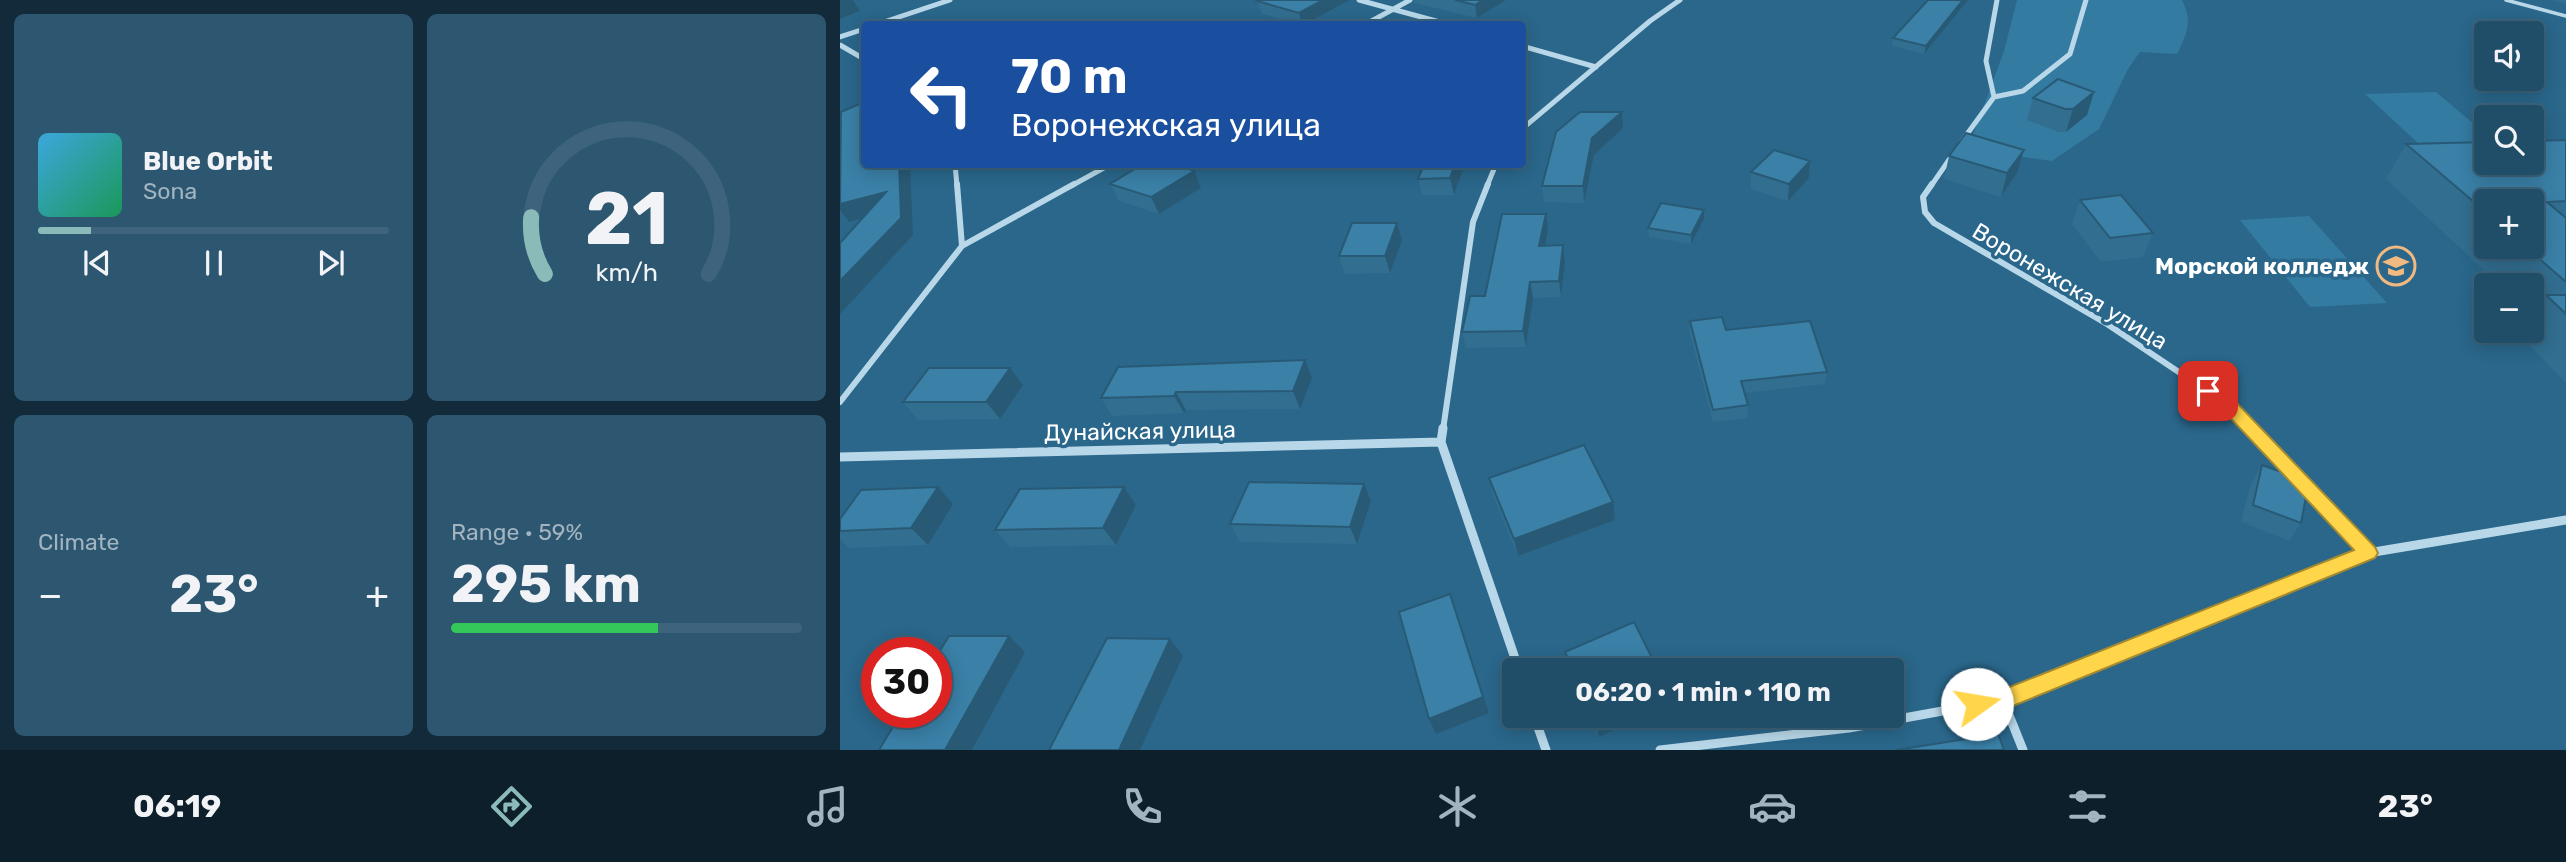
<!DOCTYPE html>
<meta charset="utf-8">
<style>
:root{--surface:#204d68;--page:#2d5771;--text:#f1f3f6;--muted:#a2b4c0;--line:#3d647c;--accent:#8bbbb9}
body{margin:0;font-family:Rubik,sans-serif;background:var(--page);color:var(--text);height:100vh;display:flex;flex-direction:column;font-size:26px;white-space:nowrap}
*{box-sizing:border-box;margin:0}
p{font-size:23px;color:var(--muted)}
.icon{flex:none;width:38px;height:38px;fill:none;stroke:currentColor;stroke-width:2;stroke-linecap:round;stroke-linejoin:round}
.map{position:relative;flex:1;overflow:hidden}
.sheet{display:flex;flex-direction:column;gap:14px;padding:14px;background:#122a39;width:840px}
.sheet>*{flex:none}
.hud{position:absolute;left:21px;top:21px;width:665px;height:147px;border-radius:7px;box-shadow:0 4px 18px #0003,0 0 0 2px var(--line);background:#1a4fa0;color:#fff;overflow:hidden}
.fabs{position:absolute;left:1634px;top:21px;display:grid;gap:14px}
.fabs a{display:grid;place-items:center;width:70px;height:70px;border-radius:7px;background:var(--surface);box-shadow:0 4px 18px #0003,0 0 0 2px var(--line);font-size:35px}
.speed{position:absolute;left:21px;top:637px;display:flex;gap:14px;font-size:35px;font-weight:700;text-align:center}
.speed>*{display:grid;place-content:center;width:91px;height:91px;border-radius:50%;background:var(--surface);box-shadow:0 4px 18px #0003,0 0 0 2px var(--line);line-height:1}
.speed .limit{border:10px solid #d22;background:#fff;color:#111}
.pin{position:absolute;display:grid;place-items:center;width:60px;height:60px;color:#fff;margin:-30px;border-radius:14px;box-shadow:0 4px 10px #0006}
.me{position:absolute;width:77px;margin:-38px;rotate:77deg;stroke-linejoin:round;filter:drop-shadow(0 0 5px #0008)}
.turn{display:flex;align-items:center;gap:24px;height:147px;padding:0 35px;font-size:32px}
.turn .icon{width:91px;height:91px;stroke-width:2.5}
.turn b{display:block;font-size:49px;line-height:60px}
.big{font-size:52px;font-weight:700;line-height:1.1}
.sheet .widget{flex:1;display:flex;flex-direction:column;justify-content:center;gap:10px;min-width:0;padding:0 24px;border-radius:10px;background:var(--page)}
.sheet .dial{align-items:center;gap:0}
.dial svg{height:182px;overflow:visible;fill:none;stroke:var(--line);stroke-width:7;stroke-linecap:round;text-anchor:middle}
.dial text{fill:var(--text);stroke:none}
.song{display:flex;align-items:center;gap:21px}
.cover{width:84px;height:84px;border-radius:10px;background:linear-gradient(135deg,hsl(200 70% 55%),hsl(150 70% 35%))}
.played{height:7px;border-radius:4px;background:linear-gradient(90deg,var(--accent) 15%,var(--line) 15%)}
.keys{display:flex;justify-content:space-around;direction:ltr}
.heat{display:flex;justify-content:space-between;align-items:center;font-size:38px;direction:ltr}
.charge{height:10px;border-radius:5px;background:linear-gradient(90deg,#34c759 59%,var(--line) 0)}
.sheet .tiles{flex:1;display:grid;gap:14px;grid-template-columns:repeat(2,1fr)}
.trip{position:absolute;left:662px;top:658px;width:402px;height:70px;border-radius:7px;background:var(--surface);box-shadow:0 4px 18px #0003,0 0 0 2px var(--line);font-weight:700;line-height:70px;text-align:center}
.tab-bar{display:flex;height:112px;justify-content:space-around;align-items:center;background:#0d1f2a;color:var(--muted)}
.tab-bar .icon{width:49px;height:49px}
.tab-bar .selected{color:var(--accent)}
.tab-bar b{font-size:32px;color:var(--text)}
main{display:flex;flex:1;min-height:0}
.map>svg:first-child{display:block}
.green{fill:#347ba2}
.lines{fill:none;stroke-linecap:round;stroke-linejoin:round}
.lane-far1{stroke:#b8d8e9;stroke-width:3.5}
.lane{stroke:#b8d8e9;stroke-width:6}
.street-far2{stroke:#b8d8e9;stroke-width:5}
.street-far1{stroke:#b8d8e9;stroke-width:6}
.street{stroke:#b8d8e9;stroke-width:9}
.wall{fill:#326e90;fill-rule:evenodd}
.shaded-wall{fill:#295a75}
.building{fill:#3a80a7;stroke:#295a75;stroke-width:2}
.route{fill:#ffd54a;stroke:#a68a30;stroke-width:2}
.labels{text-anchor:middle;stroke-width:7;stroke-linejoin:round;paint-order:stroke}
.poi-label{font-size:23px;font-weight:bold;fill:#fff;stroke:#2a678b;text-anchor:end}
.street-label{font-size:23px;fill:#fff;stroke:#2a678b}
</style>
<main>
<section class="sheet">
<div class="tiles">
<div class="widget">
<div class="song"><i class="cover"></i><div><b>Blue Orbit</b><p>Sona</p></div></div>
<div class="played"></div>
<div class="keys"><svg class="icon" aria-label="previous" viewBox="0 0 24 24"><path d="M18 5L8 12l10 7zM5 5v14"/></svg><svg class="icon" aria-label="pause" viewBox="0 0 24 24"><path d="M8 5v14M16 5v14"/></svg><svg class="icon" aria-label="next" viewBox="0 0 24 24"><path d="M6 5l10 7-10 7zM19 5v14"/></svg></div>
</div>
<div class="widget dial"><svg viewBox="0 0 100 80">
<path d="M14 69A42 42 0 1 1 86 69"/>
<path d="M14 69A42 42 0 0 1 8 44" stroke="#8bbbb9"/>
<text x="50" y="56" font-size="32" font-weight="700">21</text>
<text x="50" y="72" font-size="11">km/h</text>
</svg></div>
<div class="widget"><p>Climate</p>
<div class="heat"><a>−</a><b class="big">23°</b><a>+</a></div>
</div>
<div class="widget"><p>Range · 59%</p><b class="big">295 km</b><div class="charge"></div></div>
</div>
</section>
<div class="map">
<svg width="1726" height="750" viewBox="0 0 1726 750">
<rect width="100%" height="100%" fill="#2a678b"/>
<!-- green -->
<path class="green" d="M1177,0H1342C1353,22 1347,33 1337,54L1300,52L1288,69L1259,129L1212,161L1149,152L1129,146L1164,51Z
M1596,92L1647,135V154L1591,155L1525,94Z
M1469,216L1547,303L1470,307L1400,220Z"/>
<g class="lines">
<!-- lane-far1 -->
<path class="lane-far1" d="M1666,0L1726,16"/>
<!-- lane -->
<path class="lane" d="M1163,700L1528,553"/>
<!-- street-far2 -->
<path class="street-far2" d="M519,0L607,24
M38,24L110,0
M526,24L570,0
M0,37L24,29
M0,45L24,59
M682,46L756,67
M1154,97L1183,91L1230,54L1246,0
M682,129L810,21L840,0
M1122,141L1154,97L1146,61L1157,0
M115,164L117,186
M231,186L271,164
M647,186L656,164
M1091,186L1111,157"/>
<!-- street-far1 -->
<path class="street-far1" d="M117,184L122,246
M1092,184L1083,197L1085,212L1094,223L1267,324L1388,405L1411,430
M0,402L122,246L234,184
M603,430L633,222L648,184"/>
<!-- street -->
<path class="street" d="M603,428L601,442L679,670
M1410,428L1528,553L1726,520
M0,457L601,442
M694,716L706,750
M820,750L1009,728L1163,700L1183,750"/>
</g>
<!-- wall -->
<path class="wall" d="M510,0L465,24H458L422,14L417,1Z
M574,0H666L637,18L574,3Z
M1128,0L1084,54L1052,46L1053,38Z
M1709,0H1726V4Z
M1254,92L1247,115L1226,132H1219L1187,120L1193,98Z
M782,112L783,128L754,155L744,203L704,202L702,186Z
M1726,140V383L1676,332L1677,331H1692V285H1660L1546,179L1566,144ZM1647,201L1692,247H1647Z
M1109,156L1177,173L1161,197L1104,179Z
M625,164L614,195H582L578,179Z
M911,172L969,178L948,201L911,189Z
M270,184L361,188L319,214L279,201Z
M1240,200L1313,233L1303,257L1261,262L1232,224Z
M864,219L851,244L809,237L808,228Z
M708,230L705,245H723L725,261L721,297L693,298L686,347L626,348L622,332L645,296Z
M562,240L550,273L505,274L499,256Z
M850,321L886,330L987,372L985,384L904,393L908,405L907,418L873,422L850,334Z
M170,368L183,385L160,419L78,420L63,402Z
M472,378L460,409L346,410L344,413L272,416L261,398Z
M1422,465L1461,523L1449,541L1401,522L1411,483Z
M649,478L773,502L775,520L678,556L653,496Z
M524,484L531,501L517,544L400,542L390,524Z
M284,487L296,505L276,545L170,547L155,530Z
M113,504L88,545L9,548L0,539V519Z
M725,652L818,670H729Z
M749,716H804L759,737Z"/>
<!-- shaded-wall -->
<path class="shaded-wall" d="M0,0H13L20,11L0,19Z
M483,0H510L465,24H462L459,13Z
M643,0H666L637,18L635,5Z
M1123,0H1128L1084,54L1086,46Z
M1254,92L1247,115L1226,132L1233,109Z
M782,112L783,128L754,155L744,203L743,186L752,138Z
M1184,150L1177,173L1161,197L1167,173Z
M970,161L969,178L948,201L949,184Z
M59,164H70L73,235L0,314V281Z
M615,164H625L614,195L610,178Z
M354,171L361,188L319,214L311,197Z
M46,192L58,209L9,222L0,210V204Z
M864,210V219L851,244V235Z
M706,214L708,230L702,262L699,246Z
M557,223L562,240L550,273L545,256Z
M723,245L725,261L721,297L719,281Z
M690,282L693,298L686,347L683,331Z
M465,360L472,378L460,409L453,391Z
M170,368L183,385L160,419L146,402Z
M336,392L346,410L344,413L334,396Z
M524,484L531,501L517,544L510,527Z
M98,487L113,504L88,545L71,528Z
M284,487L296,505L276,545L263,528Z
M773,502L775,520L678,556L674,539Z
M610,594L649,713L596,734L589,719Z
M169,636L185,652L132,750H105Z
M330,639L343,656L300,750H279Z
M769,716H804L759,737L756,722Z"/>
<!-- building -->
<path class="building" d="M420,0H483L459,13L417,1Z
M615,0H643L635,5Z
M1088,0H1123L1086,46L1053,38Z
M234,23H361L359,24H232Z
M1218,79L1254,92L1233,109H1225L1193,98Z
M24,102V164H59L61,218L0,281V243L46,192L0,204L1,112Z
M740,112H782L752,138L743,186H702L716,132Z
M1126,133L1184,150L1167,173L1109,156Z
M1726,140V201L1707,202L1726,218V282L1686,247H1692V201H1647V213L1566,144L1647,142V163H1692V141Z
M934,150L970,161L949,184L911,172Z
M303,164H336L354,171L311,197L270,184Z
M584,164H615L610,178L578,179Z
M1281,195L1313,233L1270,238L1240,200Z
M821,203L864,210L851,235L808,228Z
M662,214H706L699,246L723,245L719,281L690,282L683,331L622,332L630,296H645Z
M512,223H557L545,256H499Z
M1706,295H1726V314Z
M882,317L886,330L970,321L987,372L901,381L908,405L873,410L850,321Z
M465,360L453,391L336,392L334,396L261,398L278,367Z
M89,368H170L146,402H63Z
M744,445L773,502L674,539L649,478Z
M1422,465L1469,482L1461,523L1413,505Z
M409,482L524,484L510,527L390,524Z
M98,487L71,528L0,531V519L21,490Z
M284,487L263,528L155,530L180,489Z
M610,594L643,697L589,719L559,612Z
M794,622L818,670H733L725,652Z
M109,636H169L105,750H39L62,712H96V657Z
M267,638L330,639L279,750H209Z
M753,716H769L756,722Z
M1158,734L1164,750H1056Z"/>
<!-- route -->
<path class="route" d="M1368,385L1394,400L1535,547L1538,553L1535,558L1163,710L1137,715L1129,712L1126,704L1129,697L1162,690L1514,550L1382,409L1360,391L1362,387Z"/>
<!-- icons -->
<defs>
<symbol id="university-ring" viewBox="-11 -11 22 22"><circle r="9.5" fill="#2a678b" stroke="#f0b97f" stroke-width="1.5"/><path d="M0-5L7-2L0 1L-7-2ZM-4 1L0 2.5L4 1V4Q0 6-4 4Z" fill="#f0b97f"/></symbol>
</defs>
<g fill-rule="evenodd">
<use href="#university-ring" x="1534" y="244" width="44" height="44"/>
</g>
<g class="labels">
<!-- poi labels -->
<g class="poi-label">
<text x="1529" y="274">Морской колледж</text>
</g>
<!-- street labels -->
<g class="street-label">
<text transform="translate(1230 286) rotate(31)" y="8">Воронежская улица</text>
<text transform="translate(300 431) rotate(-1)" y="8">Дунайская улица</text>
</g>
</g>
</svg>
<div class="fabs">
<a><svg class="icon" aria-label="sound" viewBox="0 0 24 24"><path d="M4 9h4l5-4v14l-5-4H4zM17 9q2 3 0 6"/></svg></a>
<a><svg class="icon" aria-label="search" viewBox="0 0 24 24"><circle cx="10" cy="10" r="6"/><path d="M15 15l6 6"/></svg></a>
<a>+</a>
<a>−</a>
</div>
<div class="speed"><div class="limit">30</div></div>
<div class="pin" style="left:1368px;top:391px;background:#d93025"><svg class="icon" aria-label="arrive" viewBox="0 0 24 24"><path d="M6 21V4h12l-3 4 3 4H6"/></svg></div>
<svg class="me" style="left:1137px;top:704px" viewBox="-20 -20 40 40"><circle r="19" fill="#fff"/><path d="M0-13L10 11 0 6-10 11z" fill="#ffd54a"/></svg>
<div class="trip">06:20 · 1 min · 110 m</div>
<div class="hud">
<div class="turn"><svg class="icon" aria-label="left" viewBox="0 0 24 24"><path d="M17 20v-9H6M10 6l-5 5 5 5"/></svg><div><b>70 m</b>Воронежская улица</div></div>
</div>
</div>
</main>
<nav class="tab-bar">
<b>06:19</b>
<svg class="icon selected" aria-label="directions" viewBox="0 0 24 24"><path d="M12 3l9 9-9 9-9-9zM9 14v-3h6M13 9l2 2-2 2"/></svg>
<svg class="icon" aria-label="music" viewBox="0 0 24 24"><path d="M9 18V5l10-2v13"/><circle cx="6" cy="18" r="3"/><circle cx="16" cy="16" r="3"/></svg>
<svg class="icon" aria-label="phone" viewBox="0 0 24 24"><path d="M5 4h4l2 5-3 2q2 4 5 5l2-3 5 2v4C11 20 4 13 5 4z"/></svg>
<svg class="icon" aria-label="climate" viewBox="0 0 24 24"><path d="M12 3v18M4 7l16 10M4 17L20 7"/></svg>
<svg class="icon" aria-label="car" viewBox="0 0 24 24"><path d="M5 17H2v-5l4-1 3-4h7l3 4 3 1v5h-3M9 17h6M6 11h13"/><circle cx="7" cy="17" r="2"/><circle cx="17" cy="17" r="2"/></svg>
<svg class="icon" aria-label="filters" viewBox="0 0 24 24"><path d="M4 7h16M4 17h16"/><circle cx="9" cy="7" r="2"/><circle cx="15" cy="17" r="2"/></svg>
<b>23°</b>
</nav>
